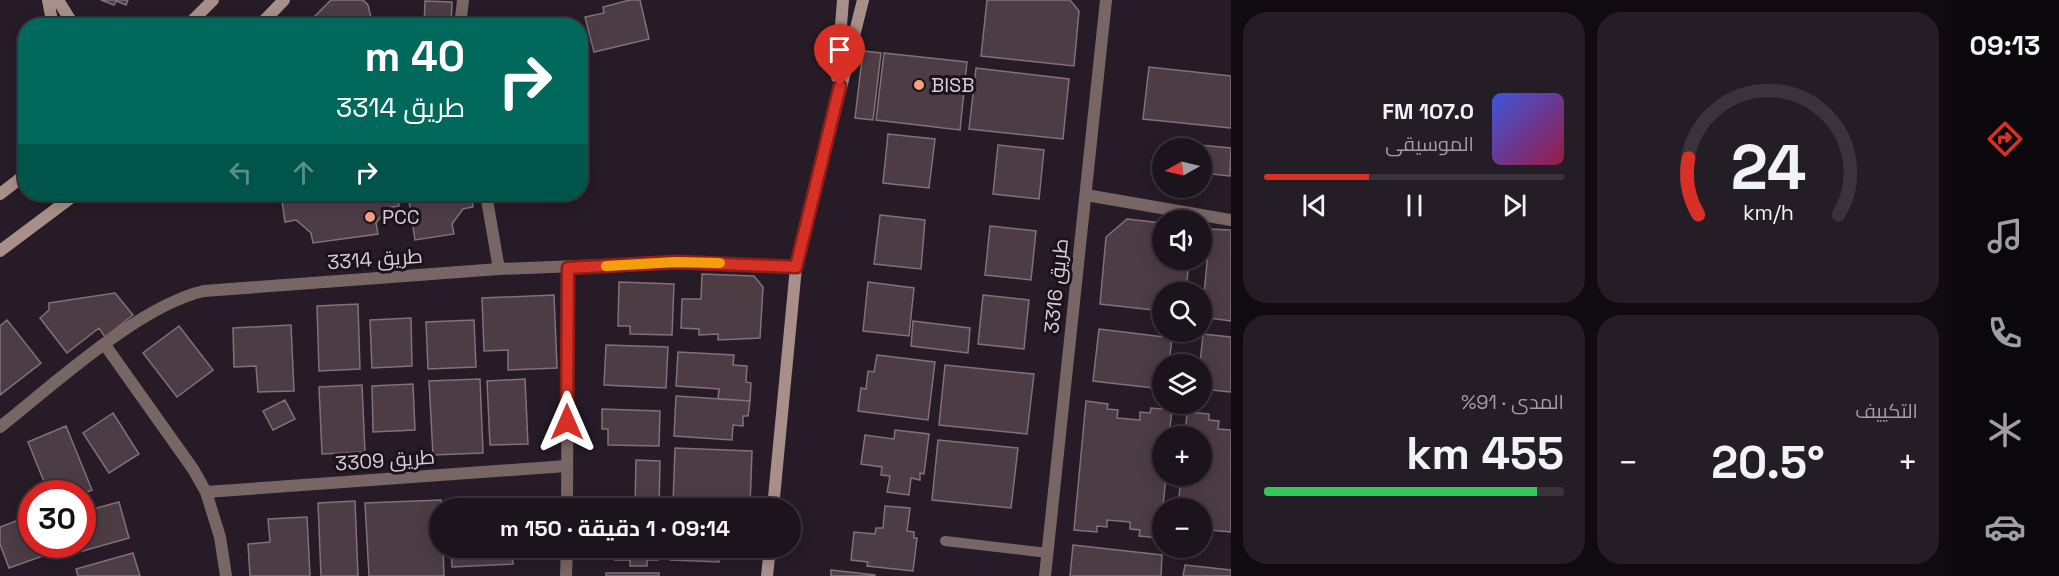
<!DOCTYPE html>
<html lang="ar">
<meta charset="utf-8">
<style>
:root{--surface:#1c141c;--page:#251d25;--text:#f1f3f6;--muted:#a09ea3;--line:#3a333b;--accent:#d93025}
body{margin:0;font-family:"Space Grotesk",Cairo,sans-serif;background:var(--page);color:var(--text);direction:rtl;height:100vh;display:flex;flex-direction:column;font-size:22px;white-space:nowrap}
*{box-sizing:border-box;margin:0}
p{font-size:20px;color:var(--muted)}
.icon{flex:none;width:33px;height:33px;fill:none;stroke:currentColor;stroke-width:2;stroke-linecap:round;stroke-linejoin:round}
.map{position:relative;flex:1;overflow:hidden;direction:ltr}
.details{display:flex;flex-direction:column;gap:12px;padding:12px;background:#0f0b0f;width:720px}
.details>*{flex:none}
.top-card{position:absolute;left:18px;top:18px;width:570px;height:183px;border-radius:24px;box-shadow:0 3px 15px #0003,0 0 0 2px var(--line);direction:rtl;background:#00695c;color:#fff;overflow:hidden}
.needle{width:39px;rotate:262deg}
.tools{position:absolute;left:1152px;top:138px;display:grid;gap:12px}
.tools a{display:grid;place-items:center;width:60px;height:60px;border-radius:50%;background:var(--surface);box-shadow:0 3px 15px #0003,0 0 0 2px var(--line);font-size:30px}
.speed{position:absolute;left:18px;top:480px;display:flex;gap:12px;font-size:30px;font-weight:700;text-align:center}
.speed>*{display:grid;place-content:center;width:78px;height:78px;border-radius:50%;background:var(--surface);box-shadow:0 3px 15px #0003,0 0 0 2px var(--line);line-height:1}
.speed .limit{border:9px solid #d22;background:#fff;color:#111}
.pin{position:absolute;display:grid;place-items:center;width:51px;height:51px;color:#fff;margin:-62px -26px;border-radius:50% 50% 50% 0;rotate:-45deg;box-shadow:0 0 6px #0007}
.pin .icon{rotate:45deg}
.me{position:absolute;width:66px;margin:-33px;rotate:0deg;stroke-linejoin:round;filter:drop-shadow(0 0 4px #0008)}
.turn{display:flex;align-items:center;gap:21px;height:126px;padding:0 24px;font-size:27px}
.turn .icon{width:78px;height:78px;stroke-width:2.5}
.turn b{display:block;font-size:42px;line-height:51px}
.lanes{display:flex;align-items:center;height:57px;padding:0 24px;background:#0003;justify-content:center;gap:30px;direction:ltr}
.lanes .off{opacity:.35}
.big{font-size:45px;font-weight:700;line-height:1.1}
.details .widget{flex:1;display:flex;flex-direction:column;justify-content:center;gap:9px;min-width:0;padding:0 21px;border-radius:24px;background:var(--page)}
.details .dial{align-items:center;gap:0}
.dial svg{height:156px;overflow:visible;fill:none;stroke:var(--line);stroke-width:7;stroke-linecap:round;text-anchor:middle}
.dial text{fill:var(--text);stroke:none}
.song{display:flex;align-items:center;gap:18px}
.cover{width:72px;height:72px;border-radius:9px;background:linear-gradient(135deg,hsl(230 70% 55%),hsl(340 70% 35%))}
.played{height:6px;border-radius:3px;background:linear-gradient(90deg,var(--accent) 35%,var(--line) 35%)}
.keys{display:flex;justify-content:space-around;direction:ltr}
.heat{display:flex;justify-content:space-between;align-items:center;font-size:33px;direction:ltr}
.charge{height:9px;border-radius:4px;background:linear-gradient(90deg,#34c759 91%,var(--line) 0)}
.details .tiles{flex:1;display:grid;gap:12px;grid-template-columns:repeat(2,1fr)}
.trip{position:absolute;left:429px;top:498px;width:372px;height:60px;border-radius:30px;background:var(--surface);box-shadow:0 3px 15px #0003,0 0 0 2px var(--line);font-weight:700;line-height:60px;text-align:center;direction:rtl}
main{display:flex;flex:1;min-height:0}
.tab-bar{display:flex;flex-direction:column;width:108px;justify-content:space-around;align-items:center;background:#0b080b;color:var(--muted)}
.tab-bar .icon{width:42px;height:42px}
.tab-bar .on{color:var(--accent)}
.tab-bar b{font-size:27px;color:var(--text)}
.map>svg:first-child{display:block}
.building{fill:#4d3c44;stroke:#837078;stroke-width:1.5}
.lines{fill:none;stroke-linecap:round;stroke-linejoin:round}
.lane{stroke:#776663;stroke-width:10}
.street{stroke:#776663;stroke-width:12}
.secondary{stroke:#a98f89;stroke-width:12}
.route-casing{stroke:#8d1f18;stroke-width:15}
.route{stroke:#d93025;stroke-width:10}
.slow{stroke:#f59e0b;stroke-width:10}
.poi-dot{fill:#f3a081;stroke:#1c121c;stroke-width:2}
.labels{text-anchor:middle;stroke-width:6;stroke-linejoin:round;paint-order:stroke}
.poi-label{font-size:20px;fill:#d7d0d7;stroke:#1c121c;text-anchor:start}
.street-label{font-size:20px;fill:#d7d0d7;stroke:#1c121c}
</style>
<main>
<nav class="tab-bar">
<b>09:13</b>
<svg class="icon on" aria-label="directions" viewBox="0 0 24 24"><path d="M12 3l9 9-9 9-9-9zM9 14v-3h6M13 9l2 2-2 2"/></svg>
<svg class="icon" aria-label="music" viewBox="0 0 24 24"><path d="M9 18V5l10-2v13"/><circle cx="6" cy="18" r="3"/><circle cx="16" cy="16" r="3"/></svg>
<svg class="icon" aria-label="phone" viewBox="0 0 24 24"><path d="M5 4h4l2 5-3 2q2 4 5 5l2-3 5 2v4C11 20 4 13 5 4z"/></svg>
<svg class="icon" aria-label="climate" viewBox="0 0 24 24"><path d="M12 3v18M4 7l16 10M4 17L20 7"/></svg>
<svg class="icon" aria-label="car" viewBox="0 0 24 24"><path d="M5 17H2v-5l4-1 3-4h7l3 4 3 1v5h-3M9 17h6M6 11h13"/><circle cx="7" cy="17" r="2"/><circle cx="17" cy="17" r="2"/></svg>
</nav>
<section class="details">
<div class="tiles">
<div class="widget dial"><svg viewBox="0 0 100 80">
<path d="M14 69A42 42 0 1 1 86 69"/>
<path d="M14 69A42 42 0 0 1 9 40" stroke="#d93025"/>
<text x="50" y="56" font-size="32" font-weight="700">24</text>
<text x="50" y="72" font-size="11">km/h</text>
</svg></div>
<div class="widget">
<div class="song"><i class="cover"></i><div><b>107.0 FM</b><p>الموسيقى</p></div></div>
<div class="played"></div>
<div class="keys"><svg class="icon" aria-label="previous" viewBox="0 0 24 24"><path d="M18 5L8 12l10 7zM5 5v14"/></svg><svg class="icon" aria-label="pause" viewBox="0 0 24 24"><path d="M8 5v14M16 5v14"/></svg><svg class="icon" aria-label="next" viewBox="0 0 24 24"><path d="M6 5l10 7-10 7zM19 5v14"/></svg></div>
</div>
<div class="widget"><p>التكييف</p>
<div class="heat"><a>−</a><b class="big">20.5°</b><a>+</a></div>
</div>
<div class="widget"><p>المدى · 91%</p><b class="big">455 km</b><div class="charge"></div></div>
</div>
</section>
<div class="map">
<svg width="1231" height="576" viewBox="0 0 1231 576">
<rect width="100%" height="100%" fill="#261b26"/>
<!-- building -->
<path class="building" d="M101,0H128L126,5L116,1L114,5Z
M331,0H363L368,5L373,26H305Z
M630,0H640L649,39L594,52L585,17L604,13L603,7Z
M987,0H1070L1079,11L1074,66L981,56Z
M425,1L452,2L451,26H424Z
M543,20L544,26H518Z
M564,22L565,26H547Z
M863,51L881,53L873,120L855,118Z
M884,53L967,62L960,130L876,120Z
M1149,67L1231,76V128L1143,119Z
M976,68L1069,79L1063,139L969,129Z
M888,134L935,139L929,188L883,183Z
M1170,142L1231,148L1230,176L1202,173V148H1169Z
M998,145L1044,150L1039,199L993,194Z
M281,194H397L399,206L387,208L376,223L378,234L313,243L311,233L296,220L285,222Z
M408,194H471L473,207L463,209L452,224L454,234L415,240Z
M880,215L925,220L921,269L874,264Z
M1127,219L1162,223V260H1189L1186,292H1162V311L1100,304L1106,237Z
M990,226L1036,231L1031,280L985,275Z
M1210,229L1231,230V321L1202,317Z
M702,274L754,276L763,287L760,338L718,340V334L699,335V329L681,328L682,299H701Z
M619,282L674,284L672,335L630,334V326H618Z
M868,282L914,288L909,336L863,331Z
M115,293L133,315L105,337L99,328L67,353L40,318L49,310V303Z
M554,295L557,368L508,370V350L484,351L482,298Z
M983,295L1029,300L1024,349L978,344Z
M358,304L360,369L319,371L317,306Z
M411,318L412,366L372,368L370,320Z
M7,320L41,363L0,395V326Z
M474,320L476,367L428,369L426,322Z
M913,321L970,328L968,353L911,346Z
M291,325L294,391L258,392L256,366L234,367L233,328Z
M179,326L213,370L177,397L143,353Z
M1099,329L1172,338L1169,364H1162V389L1093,381Z
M1203,334L1231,337V392L1202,389L1200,364Z
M606,345L668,347L666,388L604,385Z
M678,352L734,355L733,365L747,366L746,382L751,383L750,401L718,399L719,389L676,386Z
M877,355L935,362L928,420L858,411L861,388L866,389L868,371L874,372Z
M945,365L1034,374L1027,434L939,425Z
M480,379L483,453L433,455L429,381Z
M525,379L528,444L490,445L487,381Z
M413,384L415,430L373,432L372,386Z
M362,385L365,452L322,454L319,387Z
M676,396L750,401L748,416H743V426L733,425L732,440L674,436Z
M285,400L295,419L273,430L263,411Z
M1086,401L1108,404L1107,409L1118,410L1117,418L1140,420V412L1150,413L1151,408L1172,410L1169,436H1162V476H1166L1160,538L1139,536L1140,530L1130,529V522L1107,520V527L1097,526V532L1074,530Z
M602,409L660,411L659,446L608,445V429H602Z
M1187,412L1209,414V420L1219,421L1218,429L1231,430V532L1209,530L1208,538L1202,537V508H1178L1181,476H1202V436H1185Z
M113,413L139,454L109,473L83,433Z
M66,426L92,490L82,494H49L28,442Z
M895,430L929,434L924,474L920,473V480L911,478L909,495L887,492L890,476L881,475L882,467L861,464L865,435L894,439Z
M938,440L1018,448L1011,508L932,500Z
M675,448L752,451L750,506L673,503Z
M636,460L660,461L659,508H635Z
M441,500L440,548H443L444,576H369L365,503Z
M355,501L358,576H321L318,503Z
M119,502L129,538L72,554L69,544H82V512Z
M32,504V544H51L54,552L9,568L0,544V527L24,518L20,509Z
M511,504V508H450V507Z
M885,506L910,508L907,531L914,532V538H917L913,571L867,566L868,562L851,560L854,532L875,534L876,528H883Z
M307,517L310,576H250L248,544L270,542L268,519Z
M1073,545L1162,555L1161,576H1070Z
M451,548H512L513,564L452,567Z
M615,548H659L658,560H647V566H630V560H615Z
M670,548H719V562L670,560Z
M133,553L140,576H78L76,569Z
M1185,565L1231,570V576H1183Z
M831,570L875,575V576H831Z
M606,573H659V576H606Z"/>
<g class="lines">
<!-- lane -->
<path class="lane" d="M945,541L1048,553"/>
<!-- street -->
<path class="street" d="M460,26L463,0
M486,194L499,269
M1086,195L1231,220
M105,345L193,469L206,492L220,537L226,576
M0,427C53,385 140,305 204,291L499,269L676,262L796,267
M206,492L567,466
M567,508L568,269
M566,576L567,548
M1045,576L1106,0"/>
<!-- secondary -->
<path class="secondary" d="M48,0L53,26
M58,0L69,18L76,26
M187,26L213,0
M259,26L284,0
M837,77L843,0
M0,194L26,174
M0,251L76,194
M773,508L796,267L863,0
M767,576L770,548"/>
</g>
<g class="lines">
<defs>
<path id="route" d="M567,422L568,268L676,262L796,267L840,86"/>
</defs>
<!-- route casing -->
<use href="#route" class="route-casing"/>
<!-- route -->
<use href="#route" class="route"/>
<!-- slow -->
<path class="slow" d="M606,266L676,262L720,263"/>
</g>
<!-- markers -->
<g class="poi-dot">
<circle cx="919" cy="85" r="6"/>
<circle cx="370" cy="217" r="6"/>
</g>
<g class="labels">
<!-- poi labels -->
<g class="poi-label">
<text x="931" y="92">BISB</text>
<text x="382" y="224">PCC</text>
</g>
<!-- street labels -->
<g class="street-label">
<text transform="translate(375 259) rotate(-4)" y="7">طريق 3314</text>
<text transform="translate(1056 286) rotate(-84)" y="7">طريق 3316</text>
<text transform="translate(385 460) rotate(-4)" y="7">طريق 3309</text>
</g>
</g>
</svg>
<div class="tools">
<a><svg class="needle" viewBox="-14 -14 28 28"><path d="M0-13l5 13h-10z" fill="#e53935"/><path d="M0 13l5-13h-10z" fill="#a09ea3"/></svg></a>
<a><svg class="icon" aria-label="sound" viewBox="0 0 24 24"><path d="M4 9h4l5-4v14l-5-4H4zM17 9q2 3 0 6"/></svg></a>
<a><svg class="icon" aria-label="search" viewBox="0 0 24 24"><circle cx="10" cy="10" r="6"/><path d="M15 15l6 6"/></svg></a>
<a><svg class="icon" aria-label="layers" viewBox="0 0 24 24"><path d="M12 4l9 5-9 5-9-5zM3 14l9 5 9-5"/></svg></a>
<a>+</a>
<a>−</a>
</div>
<div class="speed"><div class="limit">30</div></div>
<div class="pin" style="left:840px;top:86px;background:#d93025"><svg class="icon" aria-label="arrive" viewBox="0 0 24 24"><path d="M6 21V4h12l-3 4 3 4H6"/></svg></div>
<svg class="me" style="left:567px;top:422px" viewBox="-20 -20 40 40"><path d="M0-17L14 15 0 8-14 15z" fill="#d93025" stroke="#fff" stroke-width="4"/></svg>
<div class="trip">09:14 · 1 دقيقة · 150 m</div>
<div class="top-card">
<div class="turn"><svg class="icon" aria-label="right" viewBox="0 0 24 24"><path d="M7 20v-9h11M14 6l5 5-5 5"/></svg><div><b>40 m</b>طريق 3314</div></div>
<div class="lanes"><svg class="icon off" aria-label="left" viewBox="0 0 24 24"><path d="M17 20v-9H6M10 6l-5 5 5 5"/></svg><svg class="icon off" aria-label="ahead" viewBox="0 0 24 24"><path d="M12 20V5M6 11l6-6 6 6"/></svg><svg class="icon" aria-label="right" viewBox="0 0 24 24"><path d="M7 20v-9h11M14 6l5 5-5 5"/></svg></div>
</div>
</div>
</main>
